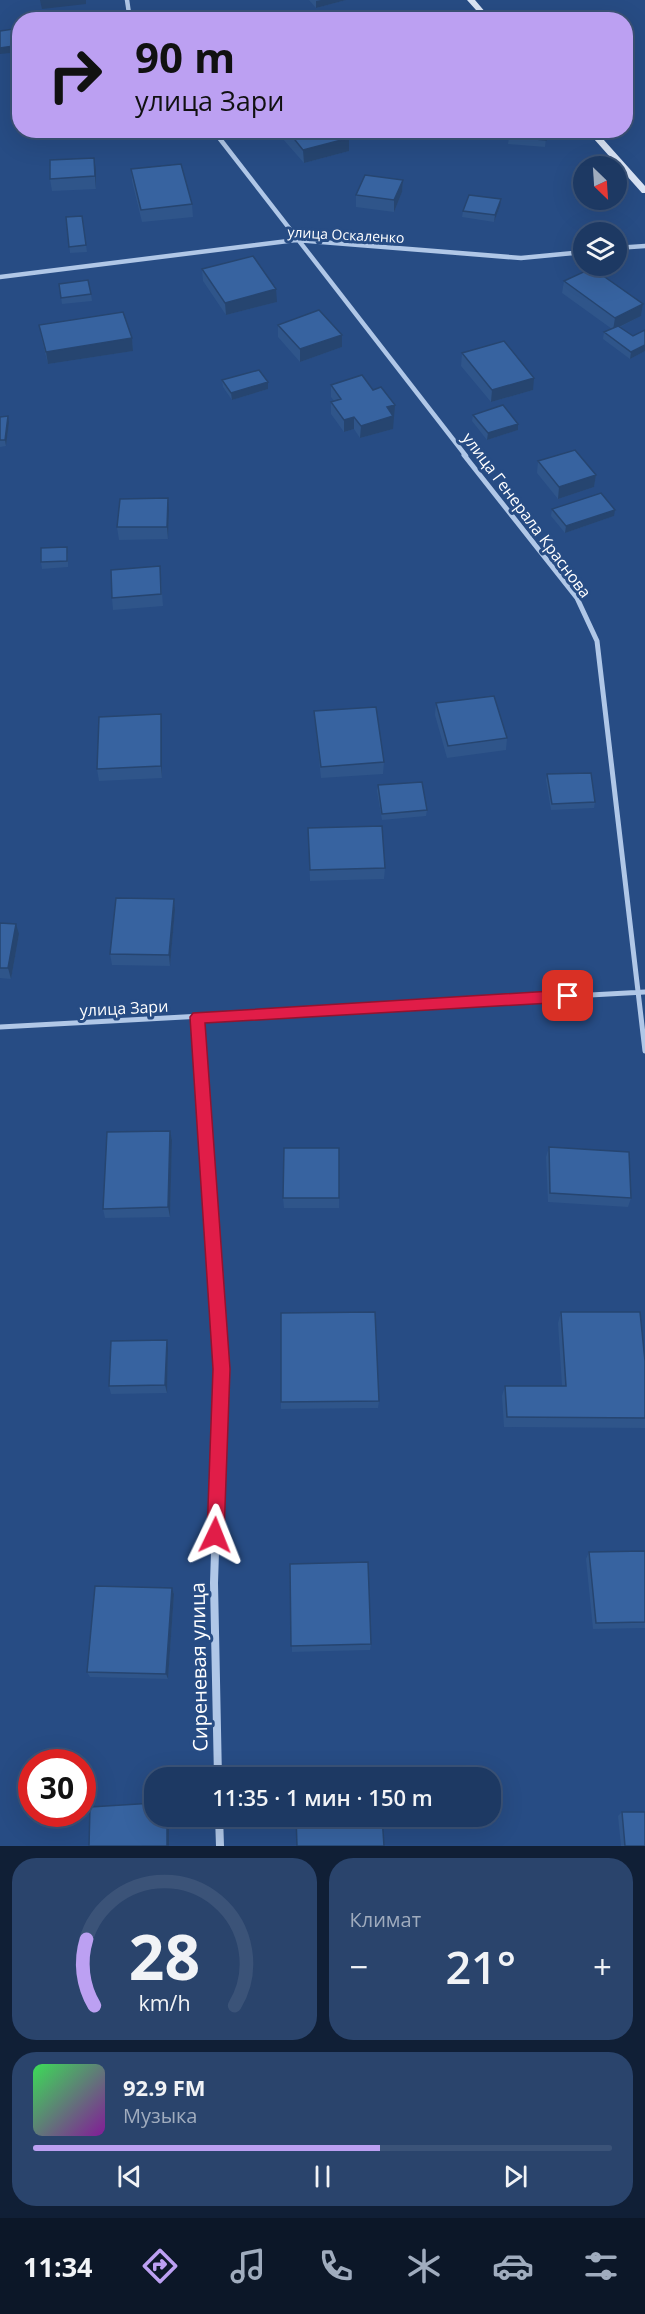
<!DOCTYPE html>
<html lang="ru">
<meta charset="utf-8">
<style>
:root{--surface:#1d3963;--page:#2a446c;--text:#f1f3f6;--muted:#a0acbe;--line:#3b5378;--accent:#bca0f2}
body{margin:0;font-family:"Open Sans",sans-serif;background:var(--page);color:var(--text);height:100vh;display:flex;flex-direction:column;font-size:22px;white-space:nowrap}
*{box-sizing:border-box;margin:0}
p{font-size:20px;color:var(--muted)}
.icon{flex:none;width:33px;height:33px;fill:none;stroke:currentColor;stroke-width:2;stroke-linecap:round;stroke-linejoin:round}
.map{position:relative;height:1846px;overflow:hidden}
.drawer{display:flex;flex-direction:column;gap:12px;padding:12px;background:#101f36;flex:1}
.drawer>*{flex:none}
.top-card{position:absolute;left:12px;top:12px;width:621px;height:126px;border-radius:24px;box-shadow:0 6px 24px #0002,0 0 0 2px var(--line);background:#bca0f2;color:#111;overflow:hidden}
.needle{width:39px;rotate:155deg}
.fabs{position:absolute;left:573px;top:156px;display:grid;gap:12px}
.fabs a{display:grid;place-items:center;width:54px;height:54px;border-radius:50%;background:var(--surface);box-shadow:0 6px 24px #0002,0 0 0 2px var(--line);font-size:30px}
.speed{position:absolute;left:18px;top:1749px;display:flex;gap:12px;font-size:30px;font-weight:700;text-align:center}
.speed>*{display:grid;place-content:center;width:78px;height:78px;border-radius:50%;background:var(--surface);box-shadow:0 6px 24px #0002,0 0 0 2px var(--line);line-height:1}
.speed .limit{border:9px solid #d22;background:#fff;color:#111}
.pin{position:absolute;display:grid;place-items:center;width:51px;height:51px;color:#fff;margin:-26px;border-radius:12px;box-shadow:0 3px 9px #0006}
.me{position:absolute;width:66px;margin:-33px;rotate:2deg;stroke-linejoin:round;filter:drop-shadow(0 0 4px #0008)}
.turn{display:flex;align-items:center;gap:21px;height:126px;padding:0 24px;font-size:27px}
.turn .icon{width:78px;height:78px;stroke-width:2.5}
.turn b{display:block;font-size:42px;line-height:51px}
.big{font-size:45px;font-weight:600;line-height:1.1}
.drawer .card{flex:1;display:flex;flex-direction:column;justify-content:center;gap:9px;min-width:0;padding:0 21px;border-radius:24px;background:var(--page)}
.drawer .dial{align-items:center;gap:0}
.dial svg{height:156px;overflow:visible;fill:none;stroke:var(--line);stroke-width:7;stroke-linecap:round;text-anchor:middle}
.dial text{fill:var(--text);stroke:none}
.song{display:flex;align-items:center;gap:18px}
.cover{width:72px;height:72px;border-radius:9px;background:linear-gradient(135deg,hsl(130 70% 55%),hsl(290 70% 35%))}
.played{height:6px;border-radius:3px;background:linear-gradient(90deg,var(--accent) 60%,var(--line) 60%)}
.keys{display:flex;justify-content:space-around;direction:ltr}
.heat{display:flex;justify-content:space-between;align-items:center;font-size:33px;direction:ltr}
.drawer .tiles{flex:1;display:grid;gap:12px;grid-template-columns:1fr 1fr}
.card:last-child{grid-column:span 2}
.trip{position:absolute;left:144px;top:1767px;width:357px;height:60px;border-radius:24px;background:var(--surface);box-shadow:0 6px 24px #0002,0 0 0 2px var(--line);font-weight:600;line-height:60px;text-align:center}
.tab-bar{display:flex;height:96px;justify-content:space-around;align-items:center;background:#0c1728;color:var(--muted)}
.tab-bar .icon{width:42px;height:42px}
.tab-bar .current{color:var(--accent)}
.tab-bar b{font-size:27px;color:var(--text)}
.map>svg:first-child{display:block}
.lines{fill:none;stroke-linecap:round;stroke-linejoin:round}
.street-far2{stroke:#b0c7e7;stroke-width:4.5}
.street-far1{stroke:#b0c7e7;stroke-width:5}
.street{stroke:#b0c7e7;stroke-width:8}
.secondary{fill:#dae5f6;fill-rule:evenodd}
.wall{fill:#2f558a}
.shaded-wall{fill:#264570}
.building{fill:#3763a0;stroke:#264570;stroke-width:1.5}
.route{fill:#e11d48;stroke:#92132f;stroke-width:1.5}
.labels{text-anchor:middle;stroke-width:6;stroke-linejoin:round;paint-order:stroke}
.far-street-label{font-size:14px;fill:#fff;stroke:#274c84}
.street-label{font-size:16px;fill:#fff;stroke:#274c84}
.near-street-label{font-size:20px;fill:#fff;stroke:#274c84}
</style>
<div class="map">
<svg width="645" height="1846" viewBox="0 0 645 1846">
<rect width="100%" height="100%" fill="#274c84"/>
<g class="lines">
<!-- street-far2 -->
<path class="street-far2" d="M127,0L130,20
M213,130L466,456
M616,248L645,246
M0,277L296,240L521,258L584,252"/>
<!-- street-far1 -->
<path class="street-far1" d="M464,455L577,598L597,641L645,1051
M198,1017L201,1056
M0,1027L645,992"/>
<!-- street -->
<path class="street" d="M200,1055L221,1369L214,1583L218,1778
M219,1816L220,1846"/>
<!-- secondary -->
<path class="secondary" d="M467,0H475L492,20H485Z
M586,130H595L645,186V193H642Z"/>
</g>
<!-- wall -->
<path class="wall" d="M309,0H346L316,8Z
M282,130H342L349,151L304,163L282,138Z
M415,130H442L420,136Z
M510,130H547L545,147L508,144Z
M94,158L96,189L52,191L50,179Z
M131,169L192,204L193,217L142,222L132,181Z
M403,180L402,192L394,212L356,207V195Z
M500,206L494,222L462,217L463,211Z
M82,216L87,252L70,253L66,217Z
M202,269L277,302L226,315L203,281Z
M564,281L643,304L641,316L620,327L633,336L645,330V351L630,359L603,339L604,332L612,329L562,293Z
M59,284L91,294L92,301L62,304Z
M39,325L132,338L133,351L48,364L41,337Z
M278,325L342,335V347L300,362L278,337Z
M462,353L533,390L491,402L461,366Z
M222,380L268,382V389L232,400L223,387Z
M331,385L394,417L393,418V429L360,438L354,429L344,432L331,414V402L334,401L331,397Z
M473,415L518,430L487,440L472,421Z
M0,417L9,423L6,446L0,447Z
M538,461L596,475L594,487L558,499L537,473Z
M552,509L614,516L565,533L551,516Z
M169,510L168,539L119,540L117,527Z
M68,553V567L42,569L41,562Z
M161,578L163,606L113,610L112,598Z
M436,703L507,738L506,750L447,758L435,715Z
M314,711L384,762L383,774L321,778L315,723Z
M162,726V778L99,781L97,769Z
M547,774L595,802L594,808L551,810L546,780Z
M378,785L427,810L426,816L382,820L377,791Z
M308,828L385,868L384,879L310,881Z
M174,899L175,910L170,966L112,965L110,954Z
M0,923L19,934L11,979L0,978Z
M170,1131L172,1140L170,1217L105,1218L103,1209Z
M549,1147L631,1198L628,1207L548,1202L546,1157Z
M339,1148V1208H284L283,1198Z
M561,1312L645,1361V1428L504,1427L502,1396L505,1386H562L558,1323Z
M168,1349L167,1393L111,1394L109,1386Z
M379,1401L378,1408L281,1409V1402Z
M645,1551V1628L593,1629L586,1559L589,1552Z
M290,1564L371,1644L370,1650L292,1652Z
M172,1588L174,1594L168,1679L90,1677L87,1672Z
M622,1812L645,1846H621L618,1816Z"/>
<!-- shaded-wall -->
<path class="shaded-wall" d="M40,0H86V4L42,9Z
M321,0H346L316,8V1Z
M20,45V52L0,54V48Z
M633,60L631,72L626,73V62Z
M420,130H442L420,136Z
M349,138V151L304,163L303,150Z
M94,158L96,170V189L95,176Z
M403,180L402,192L394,212V200Z
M501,199L500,206L494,222L495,215Z
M276,289L277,302L226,315L225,303Z
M643,304L641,316L613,330L615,318Z
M342,335V347L300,362V349Z
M132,338L133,351L48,364L46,352Z
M645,345V351L630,359L631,352Z
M534,378L533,390L491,402L492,390Z
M268,382V389L232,400L231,393Z
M395,405L393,429L360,438L361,426L387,407Z
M8,416L9,423L6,446L5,440Z
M354,417V429L344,432V420Z
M518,424V430L487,440L488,433Z
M596,475L594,487L558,499L559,487Z
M168,498L169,510L168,539L167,527Z
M615,510L614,516L565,533L566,526Z
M161,714L162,726V778L161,766Z
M174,899L175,910L170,966L169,955Z
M16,924L19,934L11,979L8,968Z
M170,1131L172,1140L170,1217L168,1207Z
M167,1340L168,1349L167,1393L165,1385Z
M172,1588L174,1594L168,1679L166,1674Z
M167,1816H169V1846H167Z"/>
<!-- building -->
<path class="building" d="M305,14L312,20H284Z
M20,28V45L0,48V31Z
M626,53L633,60L626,62Z
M287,130H342L349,138L303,150Z
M510,130H547L546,140L509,137Z
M94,158L95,176L50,179V160Z
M181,164L192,204L141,210L131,169Z
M365,175L403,180L394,200L356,195Z
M469,195L501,199L495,215L463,211Z
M82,216L86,245L69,247L66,217Z
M253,256L276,289L225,303L202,269Z
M592,268L643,304L615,318L564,281Z
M88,280L91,294L61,298L59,284Z
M319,310L342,335L300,349L278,325Z
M123,312L132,338L46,352L39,325Z
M618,326L633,336L645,330V345L631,352L604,332Z
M504,341L534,378L492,390L462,353Z
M259,370L268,382L231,393L222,380Z
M362,375L373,390L381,387L395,405L387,407L393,416L361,426L354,417L344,420L331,402L341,399L331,385Z
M503,405L518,424L488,433L473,415Z
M8,416L5,440H0V417Z
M575,450L596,475L559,487L538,461Z
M601,493L615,510L566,526L552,509Z
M168,498L167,527H117L120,499Z
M67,547V561L41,562V548Z
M160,566L161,594L112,598L111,570Z
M494,696L507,738L448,746L436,703Z
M376,707L384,762L321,767L314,711Z
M161,714V766L97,769L99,717Z
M591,773L595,802L552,804L547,774Z
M422,782L427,810L382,814L378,785Z
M382,826L385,868L310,870L308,828Z
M116,898L174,899L169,955L110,954Z
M0,923L16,924L8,968H0Z
M170,1131L168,1207L103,1209L107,1132Z
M549,1147L629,1152L631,1198L550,1193Z
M284,1148H339V1198H283Z
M375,1312L379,1401L281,1402V1313Z
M561,1312H640L645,1361V1418L507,1417L505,1386H566Z
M167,1340L165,1385L109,1386L111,1341Z
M645,1551V1622L596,1623L589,1552Z
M368,1562L371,1644L291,1646L290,1564Z
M95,1586L172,1588L166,1674L87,1672Z
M154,1803V1816H167V1846H89L90,1807Z
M622,1812H645V1846H625Z
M296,1816H382L384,1846H297Z"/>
<!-- route -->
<path class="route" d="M568,990L573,992L575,996L573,1001L568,1002L205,1023L230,1369L224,1535L221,1541L215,1544L209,1541L207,1535L213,1369L190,1017L193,1013Z"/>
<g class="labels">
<!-- far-street labels -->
<g class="far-street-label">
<text transform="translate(346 235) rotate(3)" y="5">улица Оскаленко</text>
</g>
<!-- street labels -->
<g class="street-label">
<text transform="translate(527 515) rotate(53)" y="6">улица Генерала Краснова</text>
<text transform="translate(124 1008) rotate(-3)" y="6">улица Зари</text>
</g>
<!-- near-street labels -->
<g class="near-street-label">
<text transform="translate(199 1667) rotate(-91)" y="7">Сиреневая улица</text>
</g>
</g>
</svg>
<div class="fabs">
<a><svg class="needle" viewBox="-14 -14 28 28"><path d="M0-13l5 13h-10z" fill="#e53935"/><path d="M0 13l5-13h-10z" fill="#a0acbe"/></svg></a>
<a><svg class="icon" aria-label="layers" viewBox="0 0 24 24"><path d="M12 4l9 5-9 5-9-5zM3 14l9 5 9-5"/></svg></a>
</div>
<div class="speed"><div class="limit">30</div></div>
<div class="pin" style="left:568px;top:996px;background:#d93025"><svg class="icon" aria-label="arrive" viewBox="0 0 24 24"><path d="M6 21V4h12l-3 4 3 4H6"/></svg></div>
<svg class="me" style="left:215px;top:1535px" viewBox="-20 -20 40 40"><path d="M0-17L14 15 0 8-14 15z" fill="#e11d48" stroke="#fff" stroke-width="4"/></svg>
<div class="trip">11:35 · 1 мин · 150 m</div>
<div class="top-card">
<div class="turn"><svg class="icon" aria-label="right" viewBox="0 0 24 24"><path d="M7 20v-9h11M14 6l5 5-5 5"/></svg><div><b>90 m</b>улица Зари</div></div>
</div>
</div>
<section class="drawer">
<div class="tiles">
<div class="card dial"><svg viewBox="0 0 100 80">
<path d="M14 69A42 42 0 1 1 86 69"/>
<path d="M14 69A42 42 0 0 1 10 35" stroke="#bca0f2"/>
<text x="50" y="56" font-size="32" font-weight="700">28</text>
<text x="50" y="72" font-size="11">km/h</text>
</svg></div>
<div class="card"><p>Климат</p>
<div class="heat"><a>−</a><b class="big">21°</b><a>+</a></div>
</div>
<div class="card">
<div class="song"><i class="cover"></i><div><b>92.9 FM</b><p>Музыка</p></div></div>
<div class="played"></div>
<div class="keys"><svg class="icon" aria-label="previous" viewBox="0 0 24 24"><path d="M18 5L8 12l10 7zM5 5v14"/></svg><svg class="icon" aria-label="pause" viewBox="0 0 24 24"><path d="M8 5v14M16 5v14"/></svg><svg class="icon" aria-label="next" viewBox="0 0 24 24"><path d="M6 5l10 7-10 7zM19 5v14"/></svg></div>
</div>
</div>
</section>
<nav class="tab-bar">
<b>11:34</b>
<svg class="icon current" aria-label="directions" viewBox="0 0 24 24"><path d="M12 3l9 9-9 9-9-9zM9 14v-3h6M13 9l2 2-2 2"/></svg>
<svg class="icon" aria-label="music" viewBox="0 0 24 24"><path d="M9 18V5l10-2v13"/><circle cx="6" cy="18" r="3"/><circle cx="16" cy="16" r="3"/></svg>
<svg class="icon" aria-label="phone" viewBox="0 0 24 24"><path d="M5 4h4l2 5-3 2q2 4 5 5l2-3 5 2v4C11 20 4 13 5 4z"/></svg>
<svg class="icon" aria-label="climate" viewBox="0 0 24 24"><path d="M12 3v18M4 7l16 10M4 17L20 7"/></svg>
<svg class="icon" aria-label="car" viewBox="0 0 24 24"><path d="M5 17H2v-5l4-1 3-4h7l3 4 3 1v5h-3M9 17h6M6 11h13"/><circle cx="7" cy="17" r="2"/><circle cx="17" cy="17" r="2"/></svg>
<svg class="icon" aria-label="filters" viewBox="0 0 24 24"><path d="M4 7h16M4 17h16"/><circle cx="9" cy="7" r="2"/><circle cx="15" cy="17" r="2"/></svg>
</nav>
